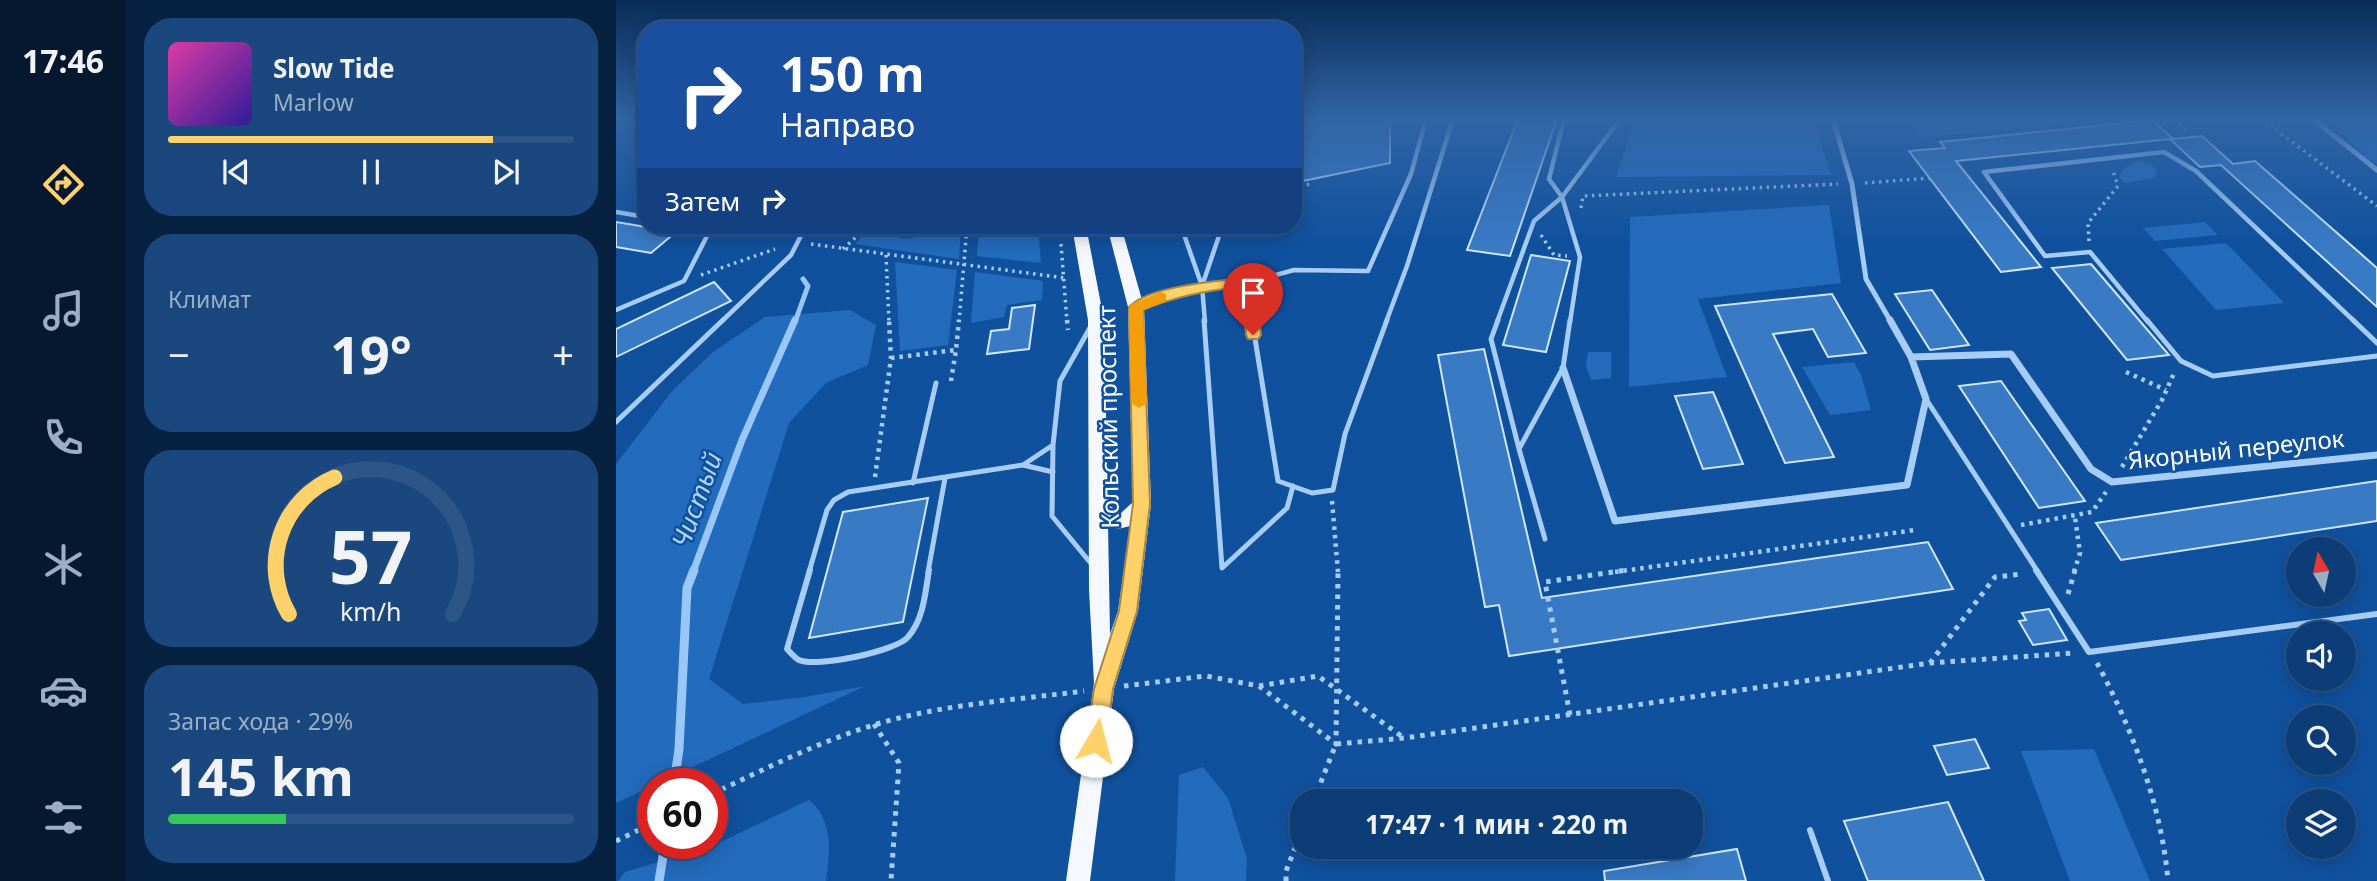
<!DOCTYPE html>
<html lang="ru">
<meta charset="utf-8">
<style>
:root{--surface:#0c3d76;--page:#1a487e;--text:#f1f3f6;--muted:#9aaec5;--line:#2c5688;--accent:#ffd16b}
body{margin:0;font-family:"Noto Sans",sans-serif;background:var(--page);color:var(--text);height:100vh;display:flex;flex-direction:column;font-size:26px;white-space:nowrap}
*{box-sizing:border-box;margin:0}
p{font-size:23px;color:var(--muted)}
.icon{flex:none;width:38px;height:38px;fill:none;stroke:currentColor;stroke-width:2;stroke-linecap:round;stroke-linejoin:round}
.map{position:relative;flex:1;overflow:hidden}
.side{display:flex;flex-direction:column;gap:18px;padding:18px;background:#072241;width:490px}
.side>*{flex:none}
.guide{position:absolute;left:21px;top:21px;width:665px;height:214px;border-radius:28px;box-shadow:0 4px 18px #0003,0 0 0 2px var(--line);background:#1a4fa0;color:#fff;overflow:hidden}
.needle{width:46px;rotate:351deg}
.buttons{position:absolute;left:1670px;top:537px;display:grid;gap:14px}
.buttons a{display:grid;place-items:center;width:70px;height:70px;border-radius:50%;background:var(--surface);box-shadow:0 4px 18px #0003,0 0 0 2px var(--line);font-size:35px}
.speed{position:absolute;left:21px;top:768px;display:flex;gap:14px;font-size:35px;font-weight:700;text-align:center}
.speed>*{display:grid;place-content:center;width:91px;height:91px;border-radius:50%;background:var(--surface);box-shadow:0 4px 18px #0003,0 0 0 2px var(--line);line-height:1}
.speed .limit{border:10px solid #d22;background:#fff;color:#111}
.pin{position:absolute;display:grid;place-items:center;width:60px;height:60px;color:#fff;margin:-72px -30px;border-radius:50% 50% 50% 0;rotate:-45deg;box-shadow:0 0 7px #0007}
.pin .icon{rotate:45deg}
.me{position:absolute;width:77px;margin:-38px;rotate:8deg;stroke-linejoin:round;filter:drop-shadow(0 0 5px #0008)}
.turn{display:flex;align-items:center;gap:24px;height:147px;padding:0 28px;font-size:32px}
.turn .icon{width:91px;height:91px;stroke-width:2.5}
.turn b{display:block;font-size:49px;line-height:60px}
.then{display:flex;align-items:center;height:66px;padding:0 28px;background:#0003;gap:14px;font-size:26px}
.big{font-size:52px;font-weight:700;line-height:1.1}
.side .card{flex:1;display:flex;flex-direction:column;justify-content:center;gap:10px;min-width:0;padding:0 24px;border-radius:28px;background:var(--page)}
.side .dial{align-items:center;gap:0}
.dial svg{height:182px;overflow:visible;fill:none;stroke:var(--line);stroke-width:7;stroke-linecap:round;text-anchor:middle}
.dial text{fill:var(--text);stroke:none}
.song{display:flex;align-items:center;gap:21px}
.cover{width:84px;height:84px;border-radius:10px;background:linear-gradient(135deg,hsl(320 70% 55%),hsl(250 70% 35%))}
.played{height:7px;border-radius:4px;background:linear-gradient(90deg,var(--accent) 80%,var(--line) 80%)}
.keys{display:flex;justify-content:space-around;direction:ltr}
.heat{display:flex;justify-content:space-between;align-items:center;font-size:38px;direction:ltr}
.charge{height:10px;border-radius:5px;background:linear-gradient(90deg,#34c759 29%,var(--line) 0)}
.trip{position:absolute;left:674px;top:789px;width:413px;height:70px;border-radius:28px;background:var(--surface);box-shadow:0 4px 18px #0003,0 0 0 2px var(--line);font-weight:700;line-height:70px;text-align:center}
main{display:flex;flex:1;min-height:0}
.tabs{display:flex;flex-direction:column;width:126px;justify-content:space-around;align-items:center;background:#05182f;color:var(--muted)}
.tabs .icon{width:49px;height:49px}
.tabs .current{color:var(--accent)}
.tabs b{font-size:32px;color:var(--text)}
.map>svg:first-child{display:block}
.green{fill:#236bbd}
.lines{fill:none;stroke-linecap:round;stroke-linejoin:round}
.stream-far2{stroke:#98c7f8;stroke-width:5}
.stream-far1{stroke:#98c7f8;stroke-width:7}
.stream{stroke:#98c7f8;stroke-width:9}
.building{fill:#397ac5;stroke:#d0e6fe;stroke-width:2}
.path-far2{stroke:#a7ccf5;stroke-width:3.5;stroke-dasharray:2.5 4.5;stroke-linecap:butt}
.path-far1{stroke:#a7ccf5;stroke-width:4.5;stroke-dasharray:3.5 5;stroke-linecap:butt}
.path{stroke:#a7ccf5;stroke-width:5;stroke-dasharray:4.5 6;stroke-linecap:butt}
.service-far2{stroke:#a7ccf5;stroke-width:4.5}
.service-far1{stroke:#a7ccf5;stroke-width:5}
.service{stroke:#a7ccf5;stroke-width:6}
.minor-far1{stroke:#a7ccf5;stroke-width:5}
.minor{stroke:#a7ccf5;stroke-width:7}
.primary{fill:#f5f9ff;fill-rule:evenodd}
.route{fill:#ffd16b;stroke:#a68846;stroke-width:2}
.slow{fill:#f59e0b}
.labels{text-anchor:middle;stroke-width:5;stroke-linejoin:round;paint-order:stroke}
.street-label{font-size:24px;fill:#fff;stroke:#10519e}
.water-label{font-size:26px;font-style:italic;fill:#b3d6fb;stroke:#10519e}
</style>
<main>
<nav class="tabs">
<b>17:46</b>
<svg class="icon current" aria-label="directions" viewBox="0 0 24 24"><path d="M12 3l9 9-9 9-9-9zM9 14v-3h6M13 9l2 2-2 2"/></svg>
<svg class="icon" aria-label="music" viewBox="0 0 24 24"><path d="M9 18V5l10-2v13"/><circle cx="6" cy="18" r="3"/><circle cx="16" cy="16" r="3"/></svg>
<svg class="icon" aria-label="phone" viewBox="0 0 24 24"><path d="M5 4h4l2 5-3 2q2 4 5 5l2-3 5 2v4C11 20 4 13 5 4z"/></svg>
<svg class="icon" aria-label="climate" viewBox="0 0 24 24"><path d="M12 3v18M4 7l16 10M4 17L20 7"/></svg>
<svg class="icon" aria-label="car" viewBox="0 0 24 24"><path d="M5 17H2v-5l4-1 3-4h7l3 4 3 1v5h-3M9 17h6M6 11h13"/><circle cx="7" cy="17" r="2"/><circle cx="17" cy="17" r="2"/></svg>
<svg class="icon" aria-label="filters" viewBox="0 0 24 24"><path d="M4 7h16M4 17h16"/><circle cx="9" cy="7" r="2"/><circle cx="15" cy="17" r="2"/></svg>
</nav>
<section class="side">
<div class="card">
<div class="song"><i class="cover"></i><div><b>Slow Tide</b><p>Marlow</p></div></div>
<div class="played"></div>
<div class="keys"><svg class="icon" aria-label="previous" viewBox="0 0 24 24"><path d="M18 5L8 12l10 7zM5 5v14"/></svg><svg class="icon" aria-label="pause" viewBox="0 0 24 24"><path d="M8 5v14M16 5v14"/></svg><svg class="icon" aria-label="next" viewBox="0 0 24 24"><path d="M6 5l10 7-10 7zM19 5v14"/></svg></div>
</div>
<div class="card"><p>Климат</p>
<div class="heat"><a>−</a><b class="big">19°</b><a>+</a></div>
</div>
<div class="card dial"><svg viewBox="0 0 100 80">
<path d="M14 69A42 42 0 1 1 86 69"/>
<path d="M14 69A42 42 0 0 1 34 9" stroke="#ffd16b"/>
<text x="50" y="56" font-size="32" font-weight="700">57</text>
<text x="50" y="72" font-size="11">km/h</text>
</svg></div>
<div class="card"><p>Запас хода · 29%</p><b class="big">145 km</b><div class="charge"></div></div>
</section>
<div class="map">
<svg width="1761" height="881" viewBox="0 0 1761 881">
<rect width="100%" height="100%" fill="#10519e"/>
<!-- green -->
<path class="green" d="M1019,119H1198L1215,175L1000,177Z
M1289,119H1461L1464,122L1305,138Z
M1712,119H1761V164L1751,158Z
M1524,161L1535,164L1540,169L1539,178L1509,183L1503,178C1506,168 1514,163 1524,161Z
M1213,205L1225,283L1082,299L1111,377L1013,387L1014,217Z
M1589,222L1602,235L1539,241L1527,228Z
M256,226H273L274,233C294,247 306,231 322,226C328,224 338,226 345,226L343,259L239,244Z
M363,226H422L425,263L361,256Z
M1610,243L1668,303L1600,310L1546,249Z
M279,262L341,270L332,345L284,351Z
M359,272L427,281L426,300L391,305L388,317L355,323Z
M234,310L260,325L252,365L210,383L173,423L93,679L127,704L189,697L249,686L0,803V464L57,390L97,352L149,317Z
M972,352H995V378L975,380L970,366Z
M1238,362L1245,375L1255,410L1214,415L1186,367Z
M1478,749L1534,881H1454L1405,751Z
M587,767L612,798L631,859L630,881H559L563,775Z
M193,800C218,821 214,851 210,881H2L9,872L96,846Z"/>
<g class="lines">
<!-- stream-far2 -->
<path class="stream-far2" d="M179,322L192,286L187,279"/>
<!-- stream-far1 -->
<path class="stream-far1" d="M77,572L126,440L179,320"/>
<!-- stream -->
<path class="stream" d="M58,784L63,749L71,588L78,570
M43,881L49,844"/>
</g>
<!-- building -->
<path class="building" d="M677,119H774V163L677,183Z
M902,119H941L894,256L851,250Z
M1537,120L1557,139L1586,136L1617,164L1639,161L1761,268V307L1605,165L1584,167L1554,139L1340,161L1425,267L1385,272L1293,151L1329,148L1324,142Z
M0,222L60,232L35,253L0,247Z
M915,255L954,261L930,352L887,345Z
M1475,264L1553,355L1511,360L1436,268Z
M98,282L115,301L0,357V329Z
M1316,290L1353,345L1314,350L1279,294Z
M1216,294L1250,353L1212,357L1197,329L1157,334L1218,457L1169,463L1099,306Z
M419,305L413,349L371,354L375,331L393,329L396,308Z
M868,349L926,598L1312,542L1337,589L893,656L883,605L869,607L822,355Z
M1385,381L1469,501L1423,508L1343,386Z
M1097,392L1106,413L1127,464L1087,469L1059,396Z
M1761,481V521L1505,560L1480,523Z
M312,498L287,622L193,638L227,512Z
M1433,609L1451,640L1417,645L1403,621L1410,620L1406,613Z
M1359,739L1373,768L1331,775L1318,746Z
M1332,802L1368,881H1252L1228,821Z
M1121,849L1130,881H989L988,871Z"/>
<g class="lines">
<!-- path-far2 -->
<path class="path-far2" d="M1473,119L1496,124
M1558,119L1573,133
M1650,119L1663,132L1761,206
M1249,183L1314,178
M677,187L695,184
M965,208L967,196L1222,184
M217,226L224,231L240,226
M102,234L173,226
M925,235L938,255L951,256
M1473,241L1472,223L1502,186L1497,171
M195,244L449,278
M445,244L451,322
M227,249L252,226
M270,255L273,322
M85,275L159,249
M343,322L351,226"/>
<!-- path-far1 -->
<path class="path-far1" d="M451,320L452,330
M275,358L340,350L343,320
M1510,372L1550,390
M335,381L340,350
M1506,467L1546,400L1559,371
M259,477L275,358L273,320
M716,501L722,572
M1405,525L1476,512L1490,492
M999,572L1299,530
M1458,572L1464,553L1459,517"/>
<!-- path -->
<path class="path" d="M1452,594L1459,570
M1314,663L1379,577L1407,574
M1481,663C1516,728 1546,807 1552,881
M508,686L590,676L643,686L702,676L788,738
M643,686L720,744L722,570
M954,715L929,582L1011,570
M258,724L283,763L275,881
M96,794C157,765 218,734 283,718C344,703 407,699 468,691
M697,802L720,744L789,738L1314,663L1458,653
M0,841L37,823
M670,881V871L686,830"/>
<!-- service-far2 -->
<path class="service-far2" d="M0,212L30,217
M565,226L586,286
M634,282L678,270L752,271L795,174L810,119
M522,307L577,290L634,282L636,322
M0,310L68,281L91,236L93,226
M105,322L175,255L190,226
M589,322L586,286L604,233L602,226
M770,322L791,266L837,119
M881,322L918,221L946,197L933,179L948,119
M954,322L964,257L946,197L1004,119
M1532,322L1474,252L1429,256L1368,172L1548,152L1580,171L1739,322"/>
<!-- service-far1 -->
<path class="service-far1" d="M588,320L606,568L671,508L677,486
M636,320L662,481L696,493L717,490L729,434L771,320
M882,320L875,339L903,449
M1531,320L1565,361L1597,376L1761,356
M1737,320L1761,343
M475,326L444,381L437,445L436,516L477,566
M1310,399L1422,572
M0,422L107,320
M407,465L437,445
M297,483L320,383
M929,539L903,449L947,368L954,320
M193,572L211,510L218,500L232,492L407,465L437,472
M312,572L329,478"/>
<!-- service -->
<path class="service" d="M194,570L171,649C174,652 179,658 183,660C200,668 281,651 292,637C308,618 309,594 313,570
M1420,570L1473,652L1761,614
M1194,830L1212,881"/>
<!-- minor-far1 -->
<path class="minor-far1" d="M1217,119L1236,184L1250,279L1275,322
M1697,119L1761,170"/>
<!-- minor -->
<path class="minor" d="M1295,357L1395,354L1475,469L1496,482L1761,455
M947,368L999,521L1291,485L1310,399L1295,357L1274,320"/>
<!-- primary -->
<path class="primary" d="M456,226H470L488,320L492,505L505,513L517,502L512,307L491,226H505L528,307L535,504L522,611L498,689L474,881H450L478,683L473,590L472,320ZM492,525L502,529L514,526L502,611L494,634Z"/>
</g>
<!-- sky -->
<linearGradient id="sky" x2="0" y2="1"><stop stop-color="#092d57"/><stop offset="0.49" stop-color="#3165a6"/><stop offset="1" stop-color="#3165a6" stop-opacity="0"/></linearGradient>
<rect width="1761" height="242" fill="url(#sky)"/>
<!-- route -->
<path class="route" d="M634,278L641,282L645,335L642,339H632L630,335L627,287C592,290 560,296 527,310L534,504L521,611L497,689L490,741L487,747L480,750L473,747L470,741L478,689L503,611L517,504L513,307C532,286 606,280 634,278Z"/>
<!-- slow -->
<path class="slow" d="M545,292L550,294V301L527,310L531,403L523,408L515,403L513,307L515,304Z"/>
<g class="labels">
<!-- street labels -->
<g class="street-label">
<text transform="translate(493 417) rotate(-91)" y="8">Кольский проспект</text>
<text transform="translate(1620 450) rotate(-6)" y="8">Якорный переулок</text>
</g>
<!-- water labels -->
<g class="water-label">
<text transform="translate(81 500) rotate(-70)" y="9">Чистый</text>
</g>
</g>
</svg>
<div class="buttons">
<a><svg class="needle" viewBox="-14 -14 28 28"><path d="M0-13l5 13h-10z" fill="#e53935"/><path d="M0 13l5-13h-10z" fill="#9aaec5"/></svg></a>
<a><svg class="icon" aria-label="sound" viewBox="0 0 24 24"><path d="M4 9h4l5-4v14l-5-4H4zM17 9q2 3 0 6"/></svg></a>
<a><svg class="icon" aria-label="search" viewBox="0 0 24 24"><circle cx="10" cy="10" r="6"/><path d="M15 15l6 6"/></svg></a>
<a><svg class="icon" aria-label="layers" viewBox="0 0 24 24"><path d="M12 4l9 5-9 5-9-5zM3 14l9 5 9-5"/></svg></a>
</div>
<div class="speed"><div class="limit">60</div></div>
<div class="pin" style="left:637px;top:335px;background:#d93025"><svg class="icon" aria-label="arrive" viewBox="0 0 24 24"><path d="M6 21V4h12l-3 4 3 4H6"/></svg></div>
<svg class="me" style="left:480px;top:741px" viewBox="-20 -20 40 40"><circle r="19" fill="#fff"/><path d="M0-13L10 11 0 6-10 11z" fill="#ffd16b"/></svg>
<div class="trip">17:47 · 1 мин · 220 m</div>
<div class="guide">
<div class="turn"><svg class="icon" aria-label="right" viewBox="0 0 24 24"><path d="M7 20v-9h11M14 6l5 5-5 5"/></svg><div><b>150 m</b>Направо</div></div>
<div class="then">Затем<svg class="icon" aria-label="right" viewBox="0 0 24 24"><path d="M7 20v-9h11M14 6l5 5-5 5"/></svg></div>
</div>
</div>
</main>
